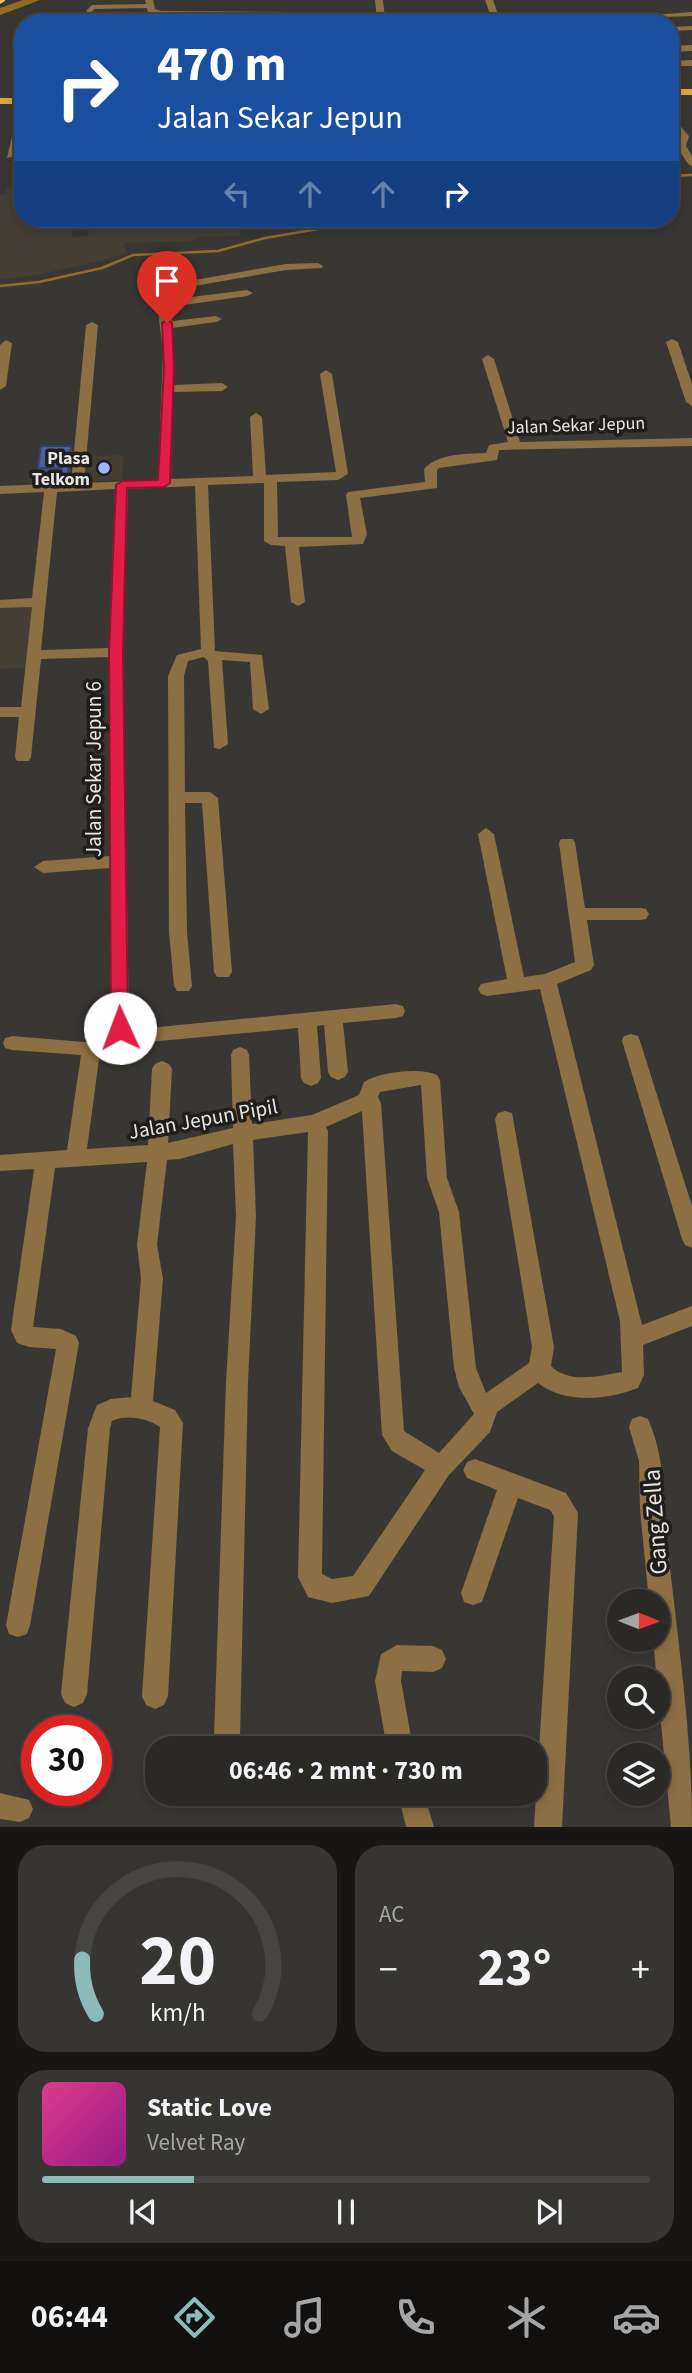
<!DOCTYPE html>
<html lang="id">
<meta charset="utf-8">
<style>
:root{--surface:#2b2926;--page:#373532;--text:#f1f3f6;--muted:#a6a6a7;--line:#474543;--accent:#8bbbb9}
body{margin:0;font-family:"Source Sans 3",sans-serif;background:var(--page);color:var(--text);height:100vh;display:flex;flex-direction:column;font-size:26px;white-space:nowrap}
*{box-sizing:border-box;margin:0}
p{font-size:23px;color:var(--muted)}
.icon{flex:none;width:38px;height:38px;fill:none;stroke:currentColor;stroke-width:2;stroke-linecap:round;stroke-linejoin:round}
.map{position:relative;height:1827px;overflow:hidden}
.details{display:flex;flex-direction:column;gap:18px;padding:18px;background:#181715;flex:1}
.details>*{flex:none}
.banner{position:absolute;left:14px;top:14px;width:665px;height:214px;border-radius:28px;box-shadow:0 4px 10px #0003,0 0 0 2px var(--line);background:#1a4fa0;color:#fff;overflow:hidden}
.needle{width:46px;rotate:91deg}
.tools{position:absolute;left:607px;top:1589px;display:grid;gap:14px}
.tools a{display:grid;place-items:center;width:63px;height:63px;border-radius:50%;background:var(--surface);box-shadow:0 4px 10px #0003,0 0 0 2px var(--line);font-size:35px}
.speed{position:absolute;left:21px;top:1715px;display:flex;gap:14px;font-size:35px;font-weight:700;text-align:center}
.speed>*{display:grid;place-content:center;width:91px;height:91px;border-radius:50%;background:var(--surface);box-shadow:0 4px 10px #0003,0 0 0 2px var(--line);line-height:1}
.speed .limit{border:10px solid #d22;background:#fff;color:#111}
.pin{position:absolute;display:grid;place-items:center;width:60px;height:60px;color:#fff;margin:-72px -30px;border-radius:50% 50% 50% 0;rotate:-45deg;box-shadow:0 0 7px #0007}
.pin .icon{rotate:45deg}
.me{position:absolute;width:77px;margin:-38px;rotate:358deg;stroke-linejoin:round;filter:drop-shadow(0 0 5px #0008)}
.turn{display:flex;align-items:center;gap:24px;height:147px;padding:0 28px;font-size:32px}
.turn .icon{width:91px;height:91px;stroke-width:2.5}
.turn b{display:block;font-size:49px;line-height:60px}
.lanes{display:flex;align-items:center;height:66px;padding:0 28px;background:#0003;justify-content:center;gap:35px;direction:ltr}
.lanes .off{opacity:.35}
.big{font-size:52px;font-weight:700;line-height:1.1}
.details .tile{flex:1;display:flex;flex-direction:column;justify-content:center;gap:10px;min-width:0;padding:0 24px;border-radius:28px;background:var(--page)}
.details .dial{align-items:center;gap:0}
.dial svg{height:182px;overflow:visible;fill:none;stroke:var(--line);stroke-width:7;stroke-linecap:round;text-anchor:middle}
.dial text{fill:var(--text);stroke:none}
.song{display:flex;align-items:center;gap:21px}
.cover{width:84px;height:84px;border-radius:10px;background:linear-gradient(135deg,hsl(330 70% 55%),hsl(310 70% 35%))}
.played{height:7px;border-radius:4px;background:linear-gradient(90deg,var(--accent) 25%,var(--line) 25%)}
.keys{display:flex;justify-content:space-around;direction:ltr}
.heat{display:flex;justify-content:space-between;align-items:center;font-size:38px;direction:ltr}
.details .tiles{flex:1;display:grid;gap:18px;grid-template-columns:1fr 1fr}
.tile:last-child{grid-column:span 2}
.trip{position:absolute;left:145px;top:1736px;width:402px;height:70px;border-radius:28px;background:var(--surface);box-shadow:0 4px 10px #0003,0 0 0 2px var(--line);font-weight:700;line-height:70px;text-align:center}
.menu{display:flex;height:112px;justify-content:space-around;align-items:center;background:#11100f;color:var(--muted)}
.menu .icon{width:49px;height:49px}
.menu .current{color:var(--accent)}
.menu b{font-size:32px;color:var(--text)}
.map>svg:first-child{display:block}
.built{fill:#443e35}
.lines{fill:none;stroke-linecap:round;stroke-linejoin:round}
.stream{stroke:#946b23;stroke-width:2.5}
.river{fill:#946b23;fill-rule:evenodd}
.minor{fill:#8c6f42;fill-rule:evenodd}
.major{fill:#e0a43b;fill-rule:evenodd}
.highway{fill:#f6bd60;fill-rule:evenodd}
.wall{fill:#435185}
.building{fill:#4e5e9b;stroke:#37426c;stroke-width:2}
.route{fill:#e11d48;stroke:#92132f;stroke-width:2}
.poi-dot{fill:#9fb3fd;stroke:#201e1d;stroke-width:2.5}
.labels{text-anchor:middle;stroke-width:7;stroke-linejoin:round;paint-order:stroke}
.far-street-label{font-size:18px;fill:#e6e5e2;stroke:#201e1d}
.far-poi-label{font-size:18px;font-weight:bold;fill:#e6e5e2;stroke:#201e1d;text-anchor:end}
.street-label{font-size:21px;fill:#e6e5e2;stroke:#201e1d}
.near-street-label{font-size:24px;fill:#e6e5e2;stroke:#201e1d}
</style>
<div class="map">
<svg width="692" height="1827" viewBox="0 0 692 1827">
<rect width="100%" height="100%" fill="#393733"/>
<!-- built -->
<path class="built" d="M7,187H23V219H75L71,237L88,236L93,219H346L328,222V226L240,230V236L196,237V241L124,243L126,253L108,259L37,275L0,280V195H5Z
M123,455L122,480L84,482L87,456Z
M34,605L30,668L0,669V606Z"/>
<g class="lines">
<!-- stream -->
<path class="stream" d="M670,176L692,175
M0,286L39,282L102,268L133,255L218,251L265,238L378,219"/>
<!-- river -->
<path class="river" d="M23,0H40L0,15V8Z"/>
<!-- minor -->
<path class="minor" d="M145,0H153L155,9L161,11L296,12L300,14L296,16L160,15L148,12L147,8L95,9L90,13L86,11L92,5L146,4Z
M375,0H383L385,17H451L455,19L451,21L324,22L328,20L377,19Z
M485,0H493L501,23H493Z
M692,12V16L661,17L664,23H656L652,15Z
M588,14L591,18L531,19L527,17L531,15Z
M692,26V30L670,31V27Z
M692,45V51L670,52V46Z
M692,60V66H674L682,92L675,94L670,82V61Z
M23,108V128L15,156L7,158L18,111Z
M670,114L689,136L686,146L692,156V166L689,165L676,146L679,137L670,128Z
M318,263L323,266L322,268L286,270L165,291L168,300L247,290L253,293L247,296L170,307L172,321L216,316L222,319L216,322L172,328L174,385L222,383L228,387L222,391L173,392L171,479L253,476L250,417L256,413L262,417L266,475L336,472L320,374L326,370L332,374L348,474L338,480L277,482L278,537H352L346,495L348,492L425,482L424,469C438,453 466,454 486,453L489,445L508,442L482,359L488,355L494,359L520,442L692,438V446L502,450H499L497,460L439,468L437,470V488L360,498L367,534L363,544L299,547L305,602L298,606L291,602L285,546L271,545L264,541V483L208,485L215,651L262,655L269,709L261,714L253,709L250,662L222,660L228,744L220,749L214,748L208,661L204,657L188,661L184,676L185,792H210L218,798L232,972L229,977H217L214,972L202,803H185L187,932L192,986L189,991H177L174,986L169,932L168,676L177,655L201,649L195,486L128,489L123,652L129,1026L138,1029L396,1004L403,1006L405,1011L403,1016L396,1018L343,1023L348,1072L345,1077L338,1080L331,1077L328,1072L324,1025L317,1026L321,1078L318,1083L311,1086L304,1083L301,1078L298,1028L138,1043L121,1041L111,1028L110,868L43,873L34,867L43,861L110,856L109,657L41,659L31,757L29,761H17L15,757L19,717H0V707H21L32,607L0,608V600L32,598L44,492L0,494V486L71,483L86,325L92,322L98,325L84,483L158,480L163,351L155,287L286,264ZM115,489L109,648L41,650L57,492Z
M672,339L678,342L692,384V406L686,402L666,342Z
M6,340L12,343L6,386L0,390V345Z
M486,828L494,834L524,977L545,974L575,962L559,843L561,839H573L575,843L585,908H640L646,909L649,914L646,919L640,920H587L594,965L591,970L557,984L642,1325L692,1306V1326L643,1345L644,1375L638,1388C607,1400 565,1404 538,1383L497,1412L490,1432L449,1475L369,1596L332,1603L308,1597L298,1577L308,1132L253,1140L256,1216L248,1382L240,1737L236,1746H218L214,1737L226,1382L236,1216L233,1144L180,1159L167,1160L157,1245L163,1278L153,1401L175,1410L183,1423L168,1696L164,1705L155,1709L146,1705L142,1696L160,1427C147,1418 126,1414 112,1421L110,1428L87,1694L83,1703L74,1707L65,1703L61,1694L88,1428L97,1405L111,1399L131,1397L141,1278L137,1245L147,1162L55,1168L33,1327L61,1329L76,1336L79,1343L30,1625L27,1634L18,1637L9,1634L6,1625L56,1349L29,1347L17,1343L11,1330L34,1169L0,1171V1155L67,1150L81,1055L12,1050L5,1048L3,1043L5,1038L12,1036L96,1043L100,1052L87,1149L148,1145L152,1069L155,1064L162,1061L169,1064L172,1069L168,1143L233,1128L231,1055L233,1050L240,1047L247,1050L249,1055L252,1124L312,1115L359,1095L364,1082C380,1072 420,1067 437,1075L440,1080L447,1178L459,1212L476,1368L486,1393L529,1363L532,1347L495,1119L498,1113L505,1111L512,1113L554,1347L551,1366C569,1384 599,1376 622,1372L620,1321L540,989L487,996L481,994L478,989L481,984L507,979L478,834ZM421,1085L427,1178L439,1212L454,1368L459,1387L474,1414L439,1453L404,1431L381,1103L378,1097L380,1092ZM362,1111L382,1435L392,1451L425,1470L353,1576L332,1579L322,1574L328,1131L326,1127Z
M631,1034L638,1036L640,1041L692,1206V1248L685,1245L682,1239L622,1041L624,1036Z
M640,1416L648,1419C667,1462 663,1504 668,1550C678,1642 692,1734 692,1827H671L653,1640H658V1601H649L640,1510L639,1461L629,1427L632,1419Z
M475,1459L566,1493L578,1513L562,1827H534L554,1516L550,1510L518,1498L482,1602L473,1605L464,1602L461,1593L497,1490L467,1478L463,1470L467,1462Z
M397,1645L433,1646L442,1650L446,1659L442,1668L433,1672L402,1671L401,1681L413,1748H387L375,1681L381,1654Z
M0,1793L29,1800L33,1809L29,1818L20,1822L0,1819Z
M398,1794H424L434,1827H406Z"/>
<!-- major -->
<path class="major" d="M670,89H692V95H670Z
M0,98H23V104H0Z"/>
<!-- highway -->
<path class="highway" d="M0,0H5V1L0,4Z"/>
</g>
<!-- wall -->
<path class="wall" d="M72,449L69,478H62V471L38,472V468Z"/>
<!-- building -->
<path class="building" d="M41,446H71L68,474H61L62,468H38Z"/>
<!-- route -->
<path class="route" d="M167,319L172,323L174,368L170,483L164,487L127,488L123,652L128,1028L126,1033H114L111,1028L109,652L116,485L122,481L158,480L164,368L162,323Z"/>
<!-- markers -->
<circle class="poi-dot" cx="104" cy="468" r="7"/>
<g class="labels">
<!-- far-street labels -->
<g class="far-street-label">
<text transform="translate(576 425) rotate(-2)" y="6">Jalan Sekar Jepun</text>
</g>
<!-- far-poi labels -->
<g class="far-poi-label">
<text x="90" y="464">Plasa<tspan x="90" dy="21">Telkom</tspan></text>
</g>
<!-- street labels -->
<g class="street-label">
<text transform="translate(94 769) rotate(-90)" y="7">Jalan Sekar Jepun 6</text>
<text transform="translate(203 1119) rotate(-10)" y="7">Jalan Jepun Pipil</text>
</g>
<!-- near-street labels -->
<g class="near-street-label">
<text transform="translate(655 1522) rotate(-94)" y="8">Gang Zella</text>
</g>
</g>
</svg>
<div class="tools">
<a><svg class="needle" viewBox="-14 -14 28 28"><path d="M0-13l5 13h-10z" fill="#e53935"/><path d="M0 13l5-13h-10z" fill="#a6a6a7"/></svg></a>
<a><svg class="icon" aria-label="search" viewBox="0 0 24 24"><circle cx="10" cy="10" r="6"/><path d="M15 15l6 6"/></svg></a>
<a><svg class="icon" aria-label="layers" viewBox="0 0 24 24"><path d="M12 4l9 5-9 5-9-5zM3 14l9 5 9-5"/></svg></a>
</div>
<div class="speed"><div class="limit">30</div></div>
<div class="pin" style="left:167px;top:323px;background:#d93025"><svg class="icon" aria-label="arrive" viewBox="0 0 24 24"><path d="M6 21V4h12l-3 4 3 4H6"/></svg></div>
<svg class="me" style="left:120px;top:1028px" viewBox="-20 -20 40 40"><circle r="19" fill="#fff"/><path d="M0-13L10 11 0 6-10 11z" fill="#e11d48"/></svg>
<div class="trip">06:46 · 2 mnt · 730 m</div>
<div class="banner">
<div class="turn"><svg class="icon" aria-label="right" viewBox="0 0 24 24"><path d="M7 20v-9h11M14 6l5 5-5 5"/></svg><div><b>470 m</b>Jalan Sekar Jepun</div></div>
<div class="lanes"><svg class="icon off" aria-label="left" viewBox="0 0 24 24"><path d="M17 20v-9H6M10 6l-5 5 5 5"/></svg><svg class="icon off" aria-label="ahead" viewBox="0 0 24 24"><path d="M12 20V5M6 11l6-6 6 6"/></svg><svg class="icon off" aria-label="ahead" viewBox="0 0 24 24"><path d="M12 20V5M6 11l6-6 6 6"/></svg><svg class="icon" aria-label="right" viewBox="0 0 24 24"><path d="M7 20v-9h11M14 6l5 5-5 5"/></svg></div>
</div>
</div>
<section class="details">
<div class="tiles">
<div class="tile dial"><svg viewBox="0 0 100 80">
<path d="M14 69A42 42 0 1 1 86 69"/>
<path d="M14 69A42 42 0 0 1 8 45" stroke="#8bbbb9"/>
<text x="50" y="56" font-size="32" font-weight="700">20</text>
<text x="50" y="72" font-size="11">km/h</text>
</svg></div>
<div class="tile"><p>AC</p>
<div class="heat"><a>−</a><b class="big">23°</b><a>+</a></div>
</div>
<div class="tile">
<div class="song"><i class="cover"></i><div><b>Static Love</b><p>Velvet Ray</p></div></div>
<div class="played"></div>
<div class="keys"><svg class="icon" aria-label="previous" viewBox="0 0 24 24"><path d="M18 5L8 12l10 7zM5 5v14"/></svg><svg class="icon" aria-label="pause" viewBox="0 0 24 24"><path d="M8 5v14M16 5v14"/></svg><svg class="icon" aria-label="next" viewBox="0 0 24 24"><path d="M6 5l10 7-10 7zM19 5v14"/></svg></div>
</div>
</div>
</section>
<nav class="menu">
<b>06:44</b>
<svg class="icon current" aria-label="directions" viewBox="0 0 24 24"><path d="M12 3l9 9-9 9-9-9zM9 14v-3h6M13 9l2 2-2 2"/></svg>
<svg class="icon" aria-label="music" viewBox="0 0 24 24"><path d="M9 18V5l10-2v13"/><circle cx="6" cy="18" r="3"/><circle cx="16" cy="16" r="3"/></svg>
<svg class="icon" aria-label="phone" viewBox="0 0 24 24"><path d="M5 4h4l2 5-3 2q2 4 5 5l2-3 5 2v4C11 20 4 13 5 4z"/></svg>
<svg class="icon" aria-label="climate" viewBox="0 0 24 24"><path d="M12 3v18M4 7l16 10M4 17L20 7"/></svg>
<svg class="icon" aria-label="car" viewBox="0 0 24 24"><path d="M5 17H2v-5l4-1 3-4h7l3 4 3 1v5h-3M9 17h6M6 11h13"/><circle cx="7" cy="17" r="2"/><circle cx="17" cy="17" r="2"/></svg>
</nav>
